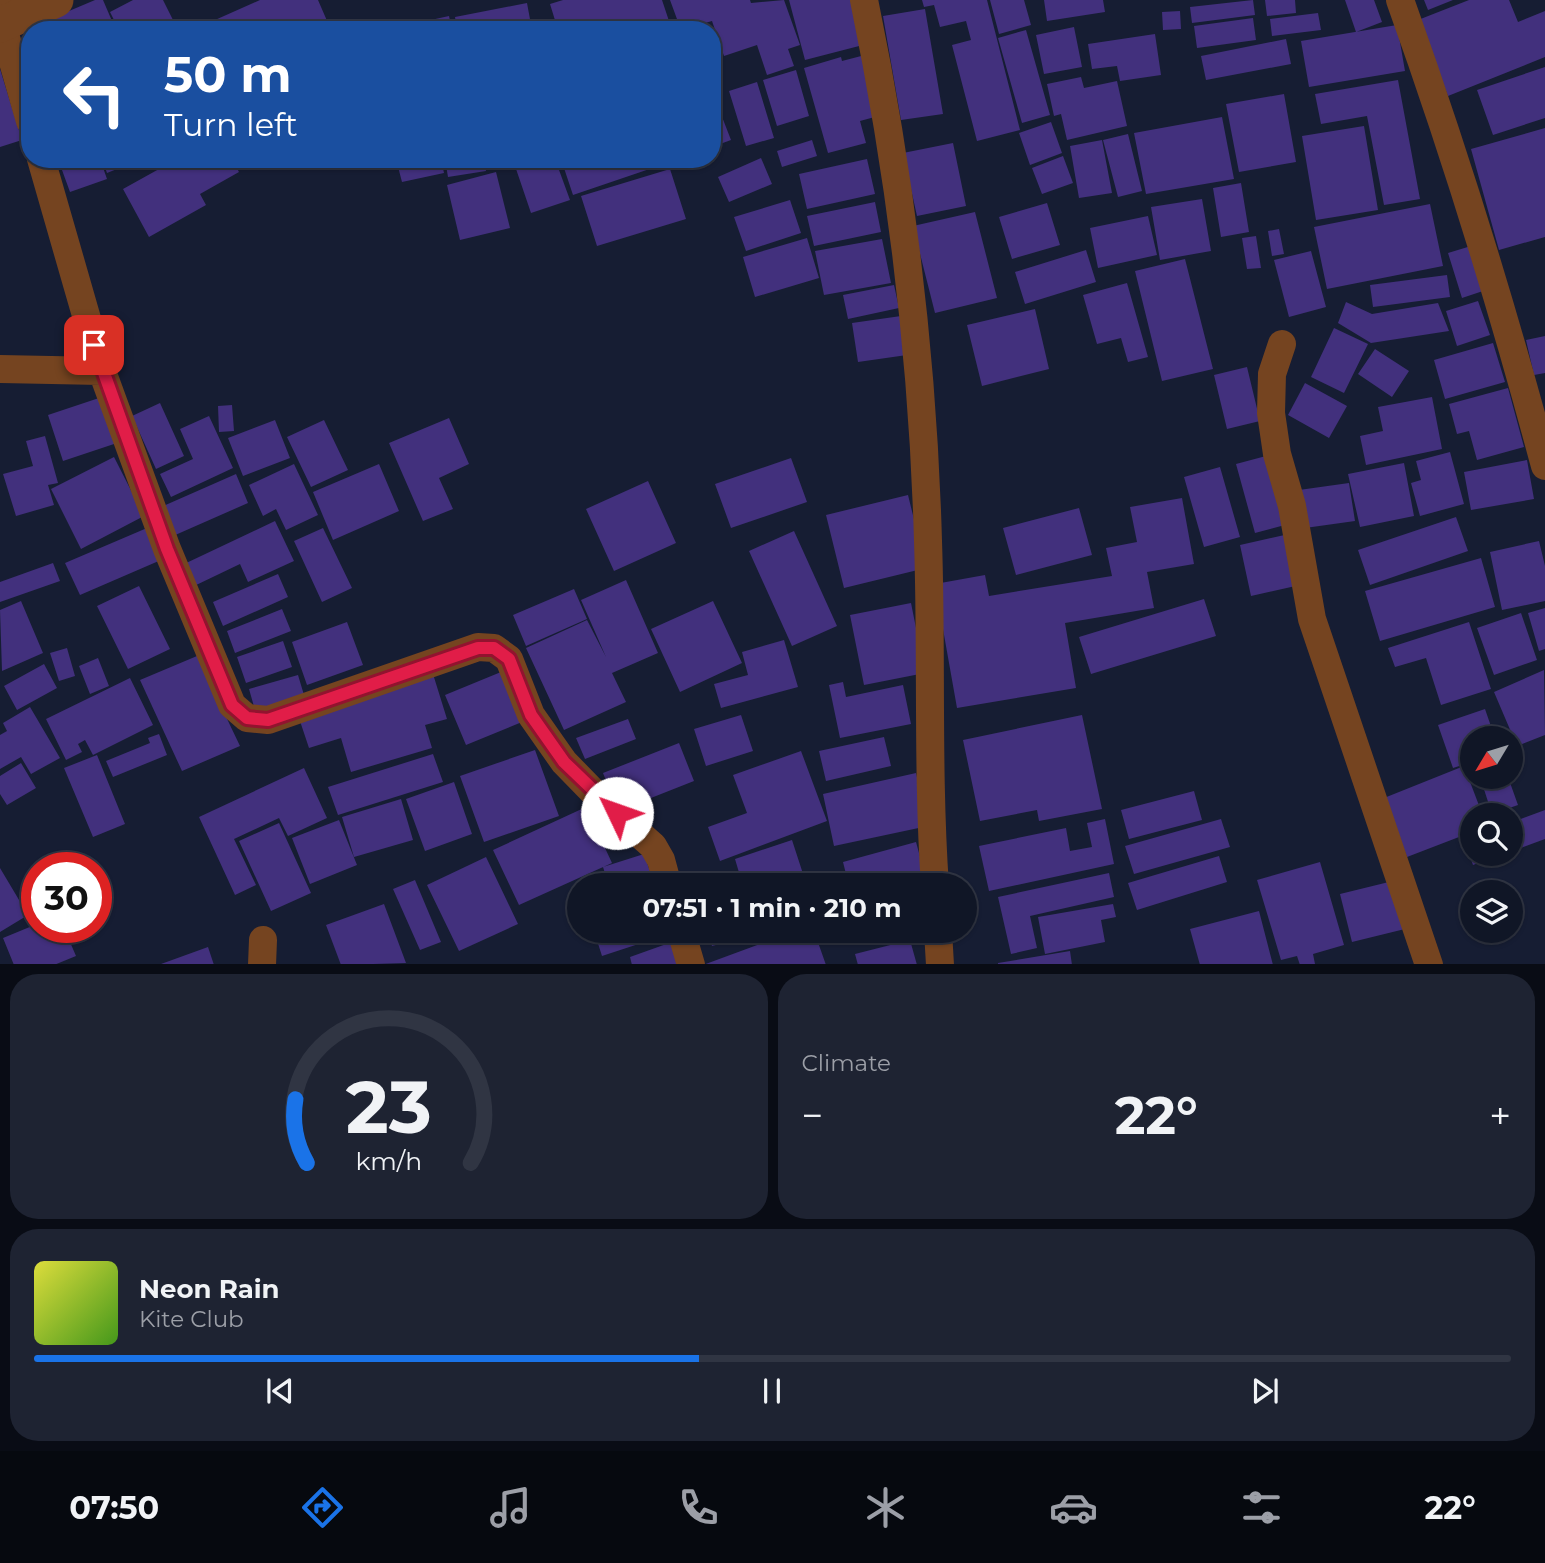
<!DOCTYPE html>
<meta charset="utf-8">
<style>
:root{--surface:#101626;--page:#1e2332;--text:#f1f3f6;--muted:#9c9fa7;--line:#303543;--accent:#1a73e8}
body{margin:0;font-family:Montserrat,sans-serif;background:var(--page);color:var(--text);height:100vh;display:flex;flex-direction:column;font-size:26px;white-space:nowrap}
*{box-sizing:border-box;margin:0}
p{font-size:23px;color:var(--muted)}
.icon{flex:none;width:38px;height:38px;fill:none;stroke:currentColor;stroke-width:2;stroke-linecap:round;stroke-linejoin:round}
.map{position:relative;height:964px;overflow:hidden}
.panel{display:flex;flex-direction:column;gap:10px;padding:10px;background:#090c15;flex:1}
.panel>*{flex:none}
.guide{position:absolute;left:21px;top:21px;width:700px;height:147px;border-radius:28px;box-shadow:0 2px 5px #0004,0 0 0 2px var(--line);background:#1a4fa0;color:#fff;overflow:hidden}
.needle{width:46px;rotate:232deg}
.controls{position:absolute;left:1460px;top:726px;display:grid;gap:14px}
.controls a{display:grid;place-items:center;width:63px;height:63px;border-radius:50%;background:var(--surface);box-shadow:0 2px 5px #0004,0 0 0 2px var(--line);font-size:35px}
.speed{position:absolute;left:21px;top:852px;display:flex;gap:14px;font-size:35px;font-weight:700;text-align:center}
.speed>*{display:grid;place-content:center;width:91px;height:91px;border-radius:50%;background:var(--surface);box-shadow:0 2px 5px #0004,0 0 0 2px var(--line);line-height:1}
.speed .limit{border:10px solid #d22;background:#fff;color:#111}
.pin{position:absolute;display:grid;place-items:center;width:60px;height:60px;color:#fff;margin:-30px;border-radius:14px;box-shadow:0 4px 10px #0006}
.me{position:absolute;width:77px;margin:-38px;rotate:312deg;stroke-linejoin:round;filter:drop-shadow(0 0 5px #0008)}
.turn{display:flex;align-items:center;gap:24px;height:147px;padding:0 28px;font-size:32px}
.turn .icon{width:91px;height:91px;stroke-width:2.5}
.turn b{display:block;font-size:49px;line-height:60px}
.big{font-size:52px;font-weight:700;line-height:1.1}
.panel .widget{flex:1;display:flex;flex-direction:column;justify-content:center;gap:10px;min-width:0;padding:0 24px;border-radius:28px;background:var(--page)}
.panel .dial{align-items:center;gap:0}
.dial svg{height:182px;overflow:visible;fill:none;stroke:var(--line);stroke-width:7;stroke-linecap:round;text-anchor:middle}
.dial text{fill:var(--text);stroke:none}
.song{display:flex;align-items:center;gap:21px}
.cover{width:84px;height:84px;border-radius:10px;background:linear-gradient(135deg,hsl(60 70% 55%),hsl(100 70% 35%))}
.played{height:7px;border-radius:4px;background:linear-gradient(90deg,var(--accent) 45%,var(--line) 45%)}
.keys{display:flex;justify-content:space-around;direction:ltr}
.heat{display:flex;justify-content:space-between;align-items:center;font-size:38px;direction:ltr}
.panel .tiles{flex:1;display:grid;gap:10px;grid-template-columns:1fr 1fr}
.widget:last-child{grid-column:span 2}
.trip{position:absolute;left:567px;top:873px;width:410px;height:70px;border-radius:35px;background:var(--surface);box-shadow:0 2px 5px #0004,0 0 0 2px var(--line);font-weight:700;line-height:70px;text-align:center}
.menu{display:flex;height:112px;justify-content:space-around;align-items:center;background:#06090f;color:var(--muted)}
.menu .icon{width:49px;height:49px}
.menu .active{color:var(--accent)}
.menu b{font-size:32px;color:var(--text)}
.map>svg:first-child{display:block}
.building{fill:#42307d}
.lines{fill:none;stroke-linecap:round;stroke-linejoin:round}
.minor{stroke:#754420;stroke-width:28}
.tertiary{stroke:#754420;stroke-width:35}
.route-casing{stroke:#92132f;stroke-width:18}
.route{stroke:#e11d48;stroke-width:12}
</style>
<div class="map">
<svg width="1545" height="965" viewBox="0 0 1545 965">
<rect width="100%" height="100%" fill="#161d33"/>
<!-- building -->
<path class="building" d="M95,0H103L115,28L46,30L43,22Z
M133,0H163L178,30H119L110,12Z
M260,0H318L331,30H273L271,24L259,30H219L215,20Z
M563,0H662L669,21L644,30H558L550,4Z
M670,0H750L751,3L784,0L800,45L788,49L794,66L767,75L757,45L724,56L712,21L681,30Z
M789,0H852L863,45L805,60Z
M922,0H987L1020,130L977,141L952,45L971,40L966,21L940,27L934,5L924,7Z
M990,0H1024L1031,25L999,34Z
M1044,0H1103L1105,12L1047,21Z
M1253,0L1255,15L1192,23L1190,7Z
M1265,0H1295L1296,13L1267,16Z
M1345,0H1374L1382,22L1356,32Z
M1424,0H1453L1428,10Z
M1469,0H1509L1518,22L1545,11V57L1448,96L1418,20Z
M527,3L532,30H457L455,17Z
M925,9L943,114L901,120L883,16Z
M1180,11L1181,29L1163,30L1162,12Z
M1318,13L1321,30L1272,36L1270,19Z
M449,16L452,30H418L417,23Z
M1253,18L1256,40L1197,48L1194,26Z
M1397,25L1405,71L1309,87L1301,41Z
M1074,27L1082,67L1044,74L1036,35Z
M1026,30L1050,115L1022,123L998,38Z
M1155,34L1161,75L1120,81L1117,66L1092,69L1088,44Z
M1286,39L1291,64L1206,80L1201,56Z
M865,55L882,115L860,121L866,143L828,153L804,68L841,57L842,61Z
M1545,67V118L1493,135L1477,90Z
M0,69L22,140L0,147Z
M796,70L809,116L777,126L763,80Z
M1081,77L1084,88L1117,81L1127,126L1067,140L1061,114L1054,116L1047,84Z
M1398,80L1420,199L1384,205L1367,116L1321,124L1315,94Z
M757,82L774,138L746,146L729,91Z
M712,91L731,140L712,147Z
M1284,94L1296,162L1239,172L1226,104Z
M1222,117L1234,179L1146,194L1134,133Z
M1051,122L1062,153L1030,165L1019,133Z
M1364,126L1378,210L1316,220L1302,136Z
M1545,128V237L1499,250L1471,149Z
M1128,134L1142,191L1118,197L1103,140Z
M812,140L817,156L782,167L777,151Z
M1102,140L1112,193L1079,198L1070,146Z
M953,143L966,206L917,216L903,153Z
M1063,156L1073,183L1042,194L1032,168Z
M761,158L772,184L729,202L718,177Z
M58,159H100L107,179L70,192Z
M102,159H142L107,173Z
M177,159H232L239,172L200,194L206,205L149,237L123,189Z
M396,159H441L444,173L402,182Z
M445,159H484L486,171L448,177Z
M526,159H555L570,200L531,213L514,163Z
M561,159H676V160L573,195Z
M867,159L875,194L807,209L799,174Z
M670,169L686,219L597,246L581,196Z
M496,172L510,228L460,240L447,185Z
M1241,183L1249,232L1221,237L1213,188Z
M1202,199L1211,251L1160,260L1151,207Z
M790,200L801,233L746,251L734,217Z
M875,202L881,232L814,246L807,216Z
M1047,203L1060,245L1012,259L999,217Z
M1430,204L1443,266L1327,289L1314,227Z
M975,212L997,298L935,313L913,226Z
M1148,216L1157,255L1098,268L1090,228Z
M1279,229L1284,254L1272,256L1268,231Z
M1256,236L1261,268L1247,269L1242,238Z
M807,238L819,278L755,297L743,257Z
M882,239L891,283L824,295L815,251Z
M1471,246L1486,290L1462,298L1448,253Z
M1086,250L1096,282L1025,304L1015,272Z
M1311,251L1326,307L1289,317L1274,260Z
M1185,259L1213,369L1162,381L1135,271Z
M1447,275L1450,297L1373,307L1370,285Z
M1127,283L1148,357L1128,362L1121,338L1097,344L1083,295Z
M894,285L899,308L848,319L843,295Z
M1478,301L1490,335L1457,346L1446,311Z
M1346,302L1372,314L1438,303L1449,331L1371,343L1338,323Z
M1035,309L1049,369L982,386L967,325Z
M901,316L907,355L858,362L852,323Z
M1334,328L1368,344L1344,393L1311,377Z
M1545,336V373L1534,375L1526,340Z
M1493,343L1505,382L1445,399L1434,360Z
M1375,349L1409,371L1392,397L1358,374Z
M1247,367L1260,421L1227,429L1214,375Z
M1305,383L1347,406L1329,438L1288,415Z
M1508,388L1524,447L1477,460L1469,431L1457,434L1449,404Z
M102,397L117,443L63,461L48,415Z
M1432,397L1442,449L1366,465L1360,436L1383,431L1378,407Z
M160,403L184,456L156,469L132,416Z
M232,405L234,431L219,432L218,406Z
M209,416L233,468L171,497L160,474L193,459L180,429Z
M449,418L469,464L439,478L453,509L423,521L389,443Z
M275,420L290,458L243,476L228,438Z
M324,420L348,470L311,487L287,437Z
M45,436L58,483L48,485L54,505L16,516L3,474L33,466L26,441Z
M1450,452L1464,504L1420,516L1411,483L1421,480L1416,461Z
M1266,456L1285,525L1255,533L1236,464Z
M114,457L144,516L81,549L51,489Z
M791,458L807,502L731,528L715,484Z
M1527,460L1534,499L1471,510L1464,472Z
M1404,463L1414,516L1360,527L1348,474Z
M294,464L318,515L286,530L276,509L263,516L249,485Z
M379,464L399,511L333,540L313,492Z
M1220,467L1240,537L1204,547L1184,477Z
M236,474L248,503L173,536L161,507Z
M648,481L676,543L614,571L586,509Z
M1349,483L1355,521L1305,528L1299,490Z
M908,495L926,568L844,588L826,515Z
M1182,498L1194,564L1147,572L1154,608L1065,623L1076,688L957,708L935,584L985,575L989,596L1112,576L1106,548L1137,542L1130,507Z
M1079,508L1092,555L1016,575L1003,528Z
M1456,517L1468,551L1370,585L1358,550Z
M275,521L294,561L248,582L240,564L192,587L182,565Z
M147,528L161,560L80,595L65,563Z
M323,528L352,588L322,602L294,541Z
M794,531L837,626L792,646L749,551Z
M1289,534L1300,585L1251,596L1240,545Z
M1539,541L1545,566V601L1502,610L1490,552Z
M1481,558L1495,607L1380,641L1365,591Z
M53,563L60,581L0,602V582Z
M278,574L288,597L223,626L213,602Z
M626,580L658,653L612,673L626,702L564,730L526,648L587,620L606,657L581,600Z
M139,586L170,649L128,669L97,606Z
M574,589L587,619L526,646L513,615Z
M1204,599L1216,636L1091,674L1079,637Z
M21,601L43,653L2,671L0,610Z
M713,601L742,663L680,692L651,629Z
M911,603L925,673L864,685L850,615Z
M1545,608V649L1539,651L1528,613Z
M282,609L291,631L235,653L227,631Z
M1521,613L1537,660L1494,675L1477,628Z
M347,622L363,665L307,685L292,642Z
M1469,622L1491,689L1441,705L1426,658L1395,667L1388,648Z
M784,640L798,687L721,708L714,684L748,675L742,652Z
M283,641L292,667L246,683L237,657Z
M67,648L75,676L59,681L50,653Z
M197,656L240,746L182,771L140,680Z
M98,658L109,686L90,694L79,666Z
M44,664L57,688L17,710L4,686Z
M1544,670L1545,735L1517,746L1494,692Z
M501,672L522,722L466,745L445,695Z
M433,674L447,719L425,725L432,748L351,772L341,738L309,748L298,715Z
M298,675L304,695L255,710L249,689Z
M130,678L153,725L93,755L85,740L78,744L82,752L66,760L46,719Z
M843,682L846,697L903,685L911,724L840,738L829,685Z
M30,707L60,758L31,774L21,757L0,769V735L7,731L3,723Z
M1485,709L1495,738H1472V762L1453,768L1438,725Z
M741,715L753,751L706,766L694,729Z
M1082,715L1102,809L1039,821L1037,810L980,821L963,740Z
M628,719L636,739L585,759L576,738Z
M159,734L167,755L113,777L106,761L150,743L148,738Z
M884,737L891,766L826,781L819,751Z
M679,743L694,781L618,811L603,773Z
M535,750L559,816L484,842L460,776Z
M801,751L827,821L720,861L708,827L747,813L733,775Z
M433,754L443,782L338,815L328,787Z
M97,755L125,824L93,837L64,768Z
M21,763L36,788L7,805L0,794V776Z
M1464,766L1483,816H1472V832L1407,857L1384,798Z
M304,768L327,818L288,836L279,818L234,839L256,885L235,895L199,817Z
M916,773L928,826L834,846L823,794Z
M1480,777H1508L1518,805L1492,814Z
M454,782L472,834L425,851L406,799Z
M1194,791L1202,820L1129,839L1121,810Z
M401,799L413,840L354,857L342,817Z
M586,807L612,863L519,905L493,850Z
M1545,810V839L1510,852V823Z
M1105,819L1114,864L989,891L979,846L1066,828L1070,851L1092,847L1087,823Z
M1221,819L1230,847L1134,874L1125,846Z
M339,820L357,865L310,884L292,838Z
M279,823L311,893L271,911L239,841Z
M1472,837V854H1502L1473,865L1464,839Z
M792,840L806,883L743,886L735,859Z
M916,842L928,886H849L843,862Z
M644,854L652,877L624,886H609L603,867Z
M1219,856L1227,882L1137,910L1128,883Z
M486,857L518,924L459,951L427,885Z
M1320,862L1344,945L1313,954L1315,964L1313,965H1300L1297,956L1281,960L1257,880Z
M0,868L28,915L0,932Z
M1109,873L1114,897L1030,916L1037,948L1011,954L998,897Z
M837,874L840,886H811L810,881Z
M415,880L441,942L420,950L393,889Z
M1397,880L1409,928L1352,942L1340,894Z
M384,904L406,963L341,965L326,925Z
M1113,904L1116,917L1101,920L1105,942L1045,954L1038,917Z
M1259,911L1273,965H1200L1190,929Z
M37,924V928H64L76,956L54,965H14L3,938Z
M594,931H668L669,934L602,956Z
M708,931H766V932L712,946Z
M795,931H814L826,965H703Z
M910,940L917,965H858L855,954Z
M672,942L680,965H632L630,957Z
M208,947L214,965H161V964Z
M1070,951L1072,965H998V963Z"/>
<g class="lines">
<!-- minor -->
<path class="minor" d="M0,0L2,24L30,121
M864,0C901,178 923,360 928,541C932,656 927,771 935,886
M1400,0C1455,153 1503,309 1545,466
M41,159L102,371L167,549L232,705L247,718L268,720L478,647L494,648L509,659L531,715L564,762L601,800L653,846L661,860L668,886
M1282,344L1272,374L1271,413L1277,454L1292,506L1312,619L1429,965
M0,369L102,371
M681,931L691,965
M938,931L940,965
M262,965L263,940"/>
<!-- tertiary -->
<path class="tertiary" d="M0,25L56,0"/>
</g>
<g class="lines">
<defs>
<path id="route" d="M94,345L167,549L232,705L247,718L268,720L478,648H494L509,659L531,715L564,762L617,813"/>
</defs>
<!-- route casing -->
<use href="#route" class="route-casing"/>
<!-- route -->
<use href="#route" class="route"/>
</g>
</svg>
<div class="controls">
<a><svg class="needle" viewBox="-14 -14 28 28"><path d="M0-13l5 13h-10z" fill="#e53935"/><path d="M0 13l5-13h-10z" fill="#9c9fa7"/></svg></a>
<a><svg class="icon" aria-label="search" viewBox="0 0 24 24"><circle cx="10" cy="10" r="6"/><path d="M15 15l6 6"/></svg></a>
<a><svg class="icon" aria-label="layers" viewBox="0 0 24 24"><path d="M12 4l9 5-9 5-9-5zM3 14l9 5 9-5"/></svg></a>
</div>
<div class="speed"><div class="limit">30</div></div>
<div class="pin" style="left:94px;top:345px;background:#d93025"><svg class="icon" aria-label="arrive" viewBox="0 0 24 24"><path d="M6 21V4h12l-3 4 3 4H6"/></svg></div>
<svg class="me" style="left:617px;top:813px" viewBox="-20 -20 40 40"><circle r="19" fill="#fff"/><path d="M0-13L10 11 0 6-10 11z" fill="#e11d48"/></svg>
<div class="trip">07:51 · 1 min · 210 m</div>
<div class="guide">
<div class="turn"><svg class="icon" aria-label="left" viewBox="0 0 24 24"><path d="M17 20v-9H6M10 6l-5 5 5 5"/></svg><div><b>50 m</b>Turn left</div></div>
</div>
</div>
<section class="panel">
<div class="tiles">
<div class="widget dial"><svg viewBox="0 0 100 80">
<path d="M14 69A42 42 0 1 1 86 69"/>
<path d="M14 69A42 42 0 0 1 9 41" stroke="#1a73e8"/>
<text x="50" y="56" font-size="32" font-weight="700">23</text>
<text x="50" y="72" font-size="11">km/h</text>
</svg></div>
<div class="widget"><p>Climate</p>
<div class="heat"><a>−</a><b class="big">22°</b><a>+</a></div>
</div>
<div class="widget">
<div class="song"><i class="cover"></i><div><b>Neon Rain</b><p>Kite Club</p></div></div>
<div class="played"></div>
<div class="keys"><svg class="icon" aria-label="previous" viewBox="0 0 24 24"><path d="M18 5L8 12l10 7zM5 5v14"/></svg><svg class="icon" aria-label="pause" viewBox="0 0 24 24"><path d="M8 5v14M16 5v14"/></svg><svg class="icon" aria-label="next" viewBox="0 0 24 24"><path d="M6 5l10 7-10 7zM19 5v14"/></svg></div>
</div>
</div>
</section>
<nav class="menu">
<b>07:50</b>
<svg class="icon active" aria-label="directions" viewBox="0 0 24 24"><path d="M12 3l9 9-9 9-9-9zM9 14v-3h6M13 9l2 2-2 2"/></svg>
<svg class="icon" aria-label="music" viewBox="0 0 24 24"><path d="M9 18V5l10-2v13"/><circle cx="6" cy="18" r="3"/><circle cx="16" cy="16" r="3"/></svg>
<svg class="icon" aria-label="phone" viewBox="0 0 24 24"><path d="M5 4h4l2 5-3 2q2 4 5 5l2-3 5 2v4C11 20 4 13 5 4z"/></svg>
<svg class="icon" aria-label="climate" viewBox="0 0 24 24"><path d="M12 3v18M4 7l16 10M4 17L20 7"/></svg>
<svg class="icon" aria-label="car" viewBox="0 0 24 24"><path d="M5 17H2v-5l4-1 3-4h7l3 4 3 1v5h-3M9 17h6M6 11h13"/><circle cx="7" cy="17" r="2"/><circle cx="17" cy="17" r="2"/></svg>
<svg class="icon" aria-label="filters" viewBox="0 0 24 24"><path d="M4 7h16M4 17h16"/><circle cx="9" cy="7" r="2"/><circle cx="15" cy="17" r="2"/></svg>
<b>22°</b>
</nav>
